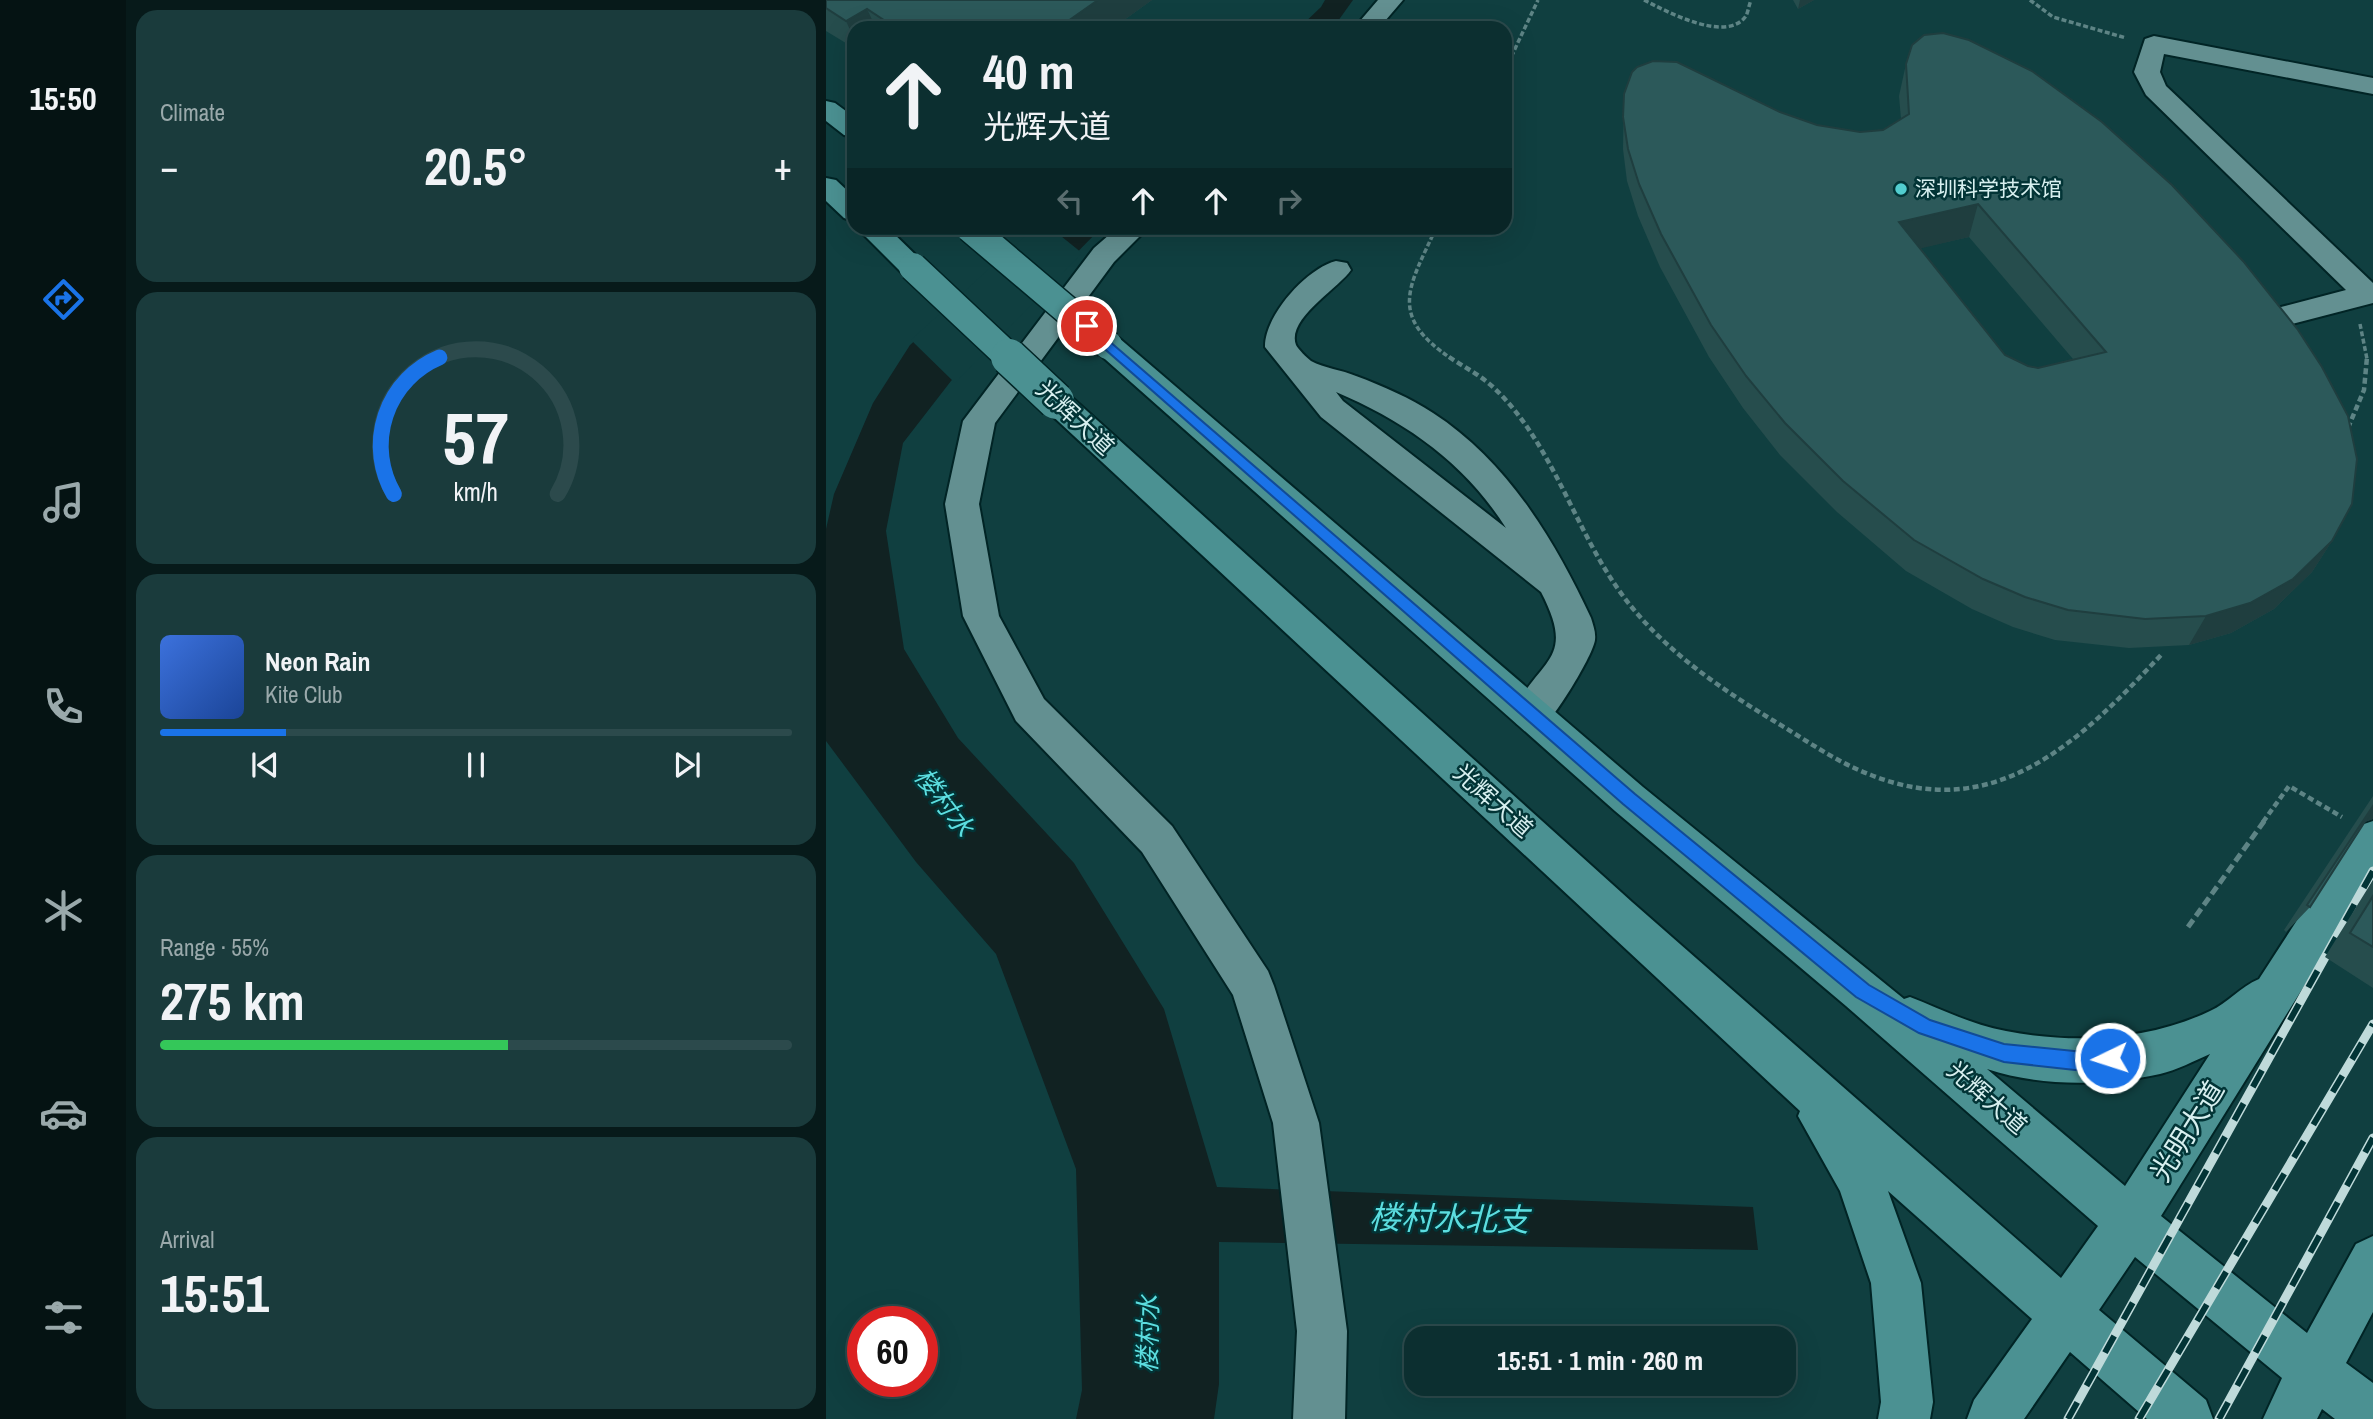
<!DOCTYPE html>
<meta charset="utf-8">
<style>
:root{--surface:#0c2f30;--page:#1a3b3c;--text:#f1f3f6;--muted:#9aa9ab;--line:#2c4a4c;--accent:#1a73e8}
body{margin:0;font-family:"Archivo Narrow","Noto Sans SC",sans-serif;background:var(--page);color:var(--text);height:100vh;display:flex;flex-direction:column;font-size:26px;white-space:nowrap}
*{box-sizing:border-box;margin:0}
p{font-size:23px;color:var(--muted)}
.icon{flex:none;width:38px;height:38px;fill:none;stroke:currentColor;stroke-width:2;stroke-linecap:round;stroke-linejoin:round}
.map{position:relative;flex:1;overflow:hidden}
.details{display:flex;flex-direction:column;gap:10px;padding:10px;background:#071a1a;width:700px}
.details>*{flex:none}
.banner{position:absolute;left:21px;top:21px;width:665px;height:214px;border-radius:21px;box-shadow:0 7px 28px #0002,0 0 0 2px var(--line);background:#0c2f30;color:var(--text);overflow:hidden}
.speed{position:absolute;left:21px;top:1306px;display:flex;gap:14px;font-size:35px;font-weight:700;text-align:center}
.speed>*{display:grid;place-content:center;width:91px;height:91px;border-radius:50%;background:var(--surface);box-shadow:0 7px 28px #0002,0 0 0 2px var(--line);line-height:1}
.speed .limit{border:10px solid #d22;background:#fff;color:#111}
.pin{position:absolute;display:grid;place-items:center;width:60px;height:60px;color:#fff;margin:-30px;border:4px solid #fff;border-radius:50%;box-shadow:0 2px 7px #0007}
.me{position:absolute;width:77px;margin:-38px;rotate:266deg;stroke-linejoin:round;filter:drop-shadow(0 0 5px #0008)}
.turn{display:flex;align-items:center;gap:24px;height:147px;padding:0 21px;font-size:32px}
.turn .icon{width:91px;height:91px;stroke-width:2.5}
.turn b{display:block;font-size:49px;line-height:60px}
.lanes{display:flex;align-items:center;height:66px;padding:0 21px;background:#0003;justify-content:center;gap:35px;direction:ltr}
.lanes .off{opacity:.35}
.big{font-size:52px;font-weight:700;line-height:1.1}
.details .widget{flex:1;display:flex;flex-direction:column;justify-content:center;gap:10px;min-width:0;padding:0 24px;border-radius:21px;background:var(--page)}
.details .dial{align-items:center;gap:0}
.dial svg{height:182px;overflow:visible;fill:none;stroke:var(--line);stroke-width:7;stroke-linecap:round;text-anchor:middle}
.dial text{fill:var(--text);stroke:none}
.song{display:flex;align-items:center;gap:21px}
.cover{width:84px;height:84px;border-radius:10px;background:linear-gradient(135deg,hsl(220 70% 55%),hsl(220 70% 35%))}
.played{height:7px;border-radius:4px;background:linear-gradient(90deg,var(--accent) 20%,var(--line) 20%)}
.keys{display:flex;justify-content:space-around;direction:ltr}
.heat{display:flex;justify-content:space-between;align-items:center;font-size:38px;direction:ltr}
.charge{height:10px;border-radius:5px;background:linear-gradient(90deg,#34c759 55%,var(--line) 0)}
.trip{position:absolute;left:578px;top:1326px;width:392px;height:70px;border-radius:21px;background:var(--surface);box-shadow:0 7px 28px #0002,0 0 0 2px var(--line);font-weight:700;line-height:70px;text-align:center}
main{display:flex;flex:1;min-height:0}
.tabs{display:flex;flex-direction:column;width:126px;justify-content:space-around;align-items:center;background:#051313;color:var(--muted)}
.tabs .icon{width:49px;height:49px}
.tabs .current{color:var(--accent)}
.tabs b{font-size:32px;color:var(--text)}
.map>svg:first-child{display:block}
.water{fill:#122}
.pier{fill:#103f40}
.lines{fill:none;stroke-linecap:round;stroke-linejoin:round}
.minor-casing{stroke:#012425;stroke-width:4}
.major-casing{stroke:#012425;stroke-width:4}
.path-far2{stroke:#5e8485;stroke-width:3.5;stroke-dasharray:5 2.5;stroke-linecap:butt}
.path-far1{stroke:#5e8485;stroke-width:4.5;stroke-dasharray:6 3.5;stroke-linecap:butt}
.path{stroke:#5e8485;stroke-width:5;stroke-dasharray:9 4.5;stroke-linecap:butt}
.minor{fill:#639091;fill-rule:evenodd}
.major{fill:#4b9192;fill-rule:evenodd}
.rail-casing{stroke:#bfdada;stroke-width:9}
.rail{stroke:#023436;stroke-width:6;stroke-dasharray:19;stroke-linecap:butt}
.major-bridge-far1-casing{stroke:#012425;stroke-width:31;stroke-linecap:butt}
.major-bridge-casing{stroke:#012425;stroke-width:39;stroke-linecap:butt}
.major-bridge-far1{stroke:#4b9192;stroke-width:28}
.major-bridge{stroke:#4b9192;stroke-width:36}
.wall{fill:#264d4d;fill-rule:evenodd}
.shaded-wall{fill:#1f3e3f}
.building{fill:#2c595a;stroke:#1f3e3f;stroke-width:2;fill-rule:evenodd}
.route{fill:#1a73e8;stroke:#114b97;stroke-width:2}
.poi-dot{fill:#52cdcf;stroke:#023436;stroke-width:2.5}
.labels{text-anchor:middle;stroke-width:5;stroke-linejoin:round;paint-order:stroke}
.far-poi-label{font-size:21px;fill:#d7efef;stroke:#023436;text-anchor:start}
.street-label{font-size:24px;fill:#d7efef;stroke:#023436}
.water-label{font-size:26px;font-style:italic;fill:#5bdddf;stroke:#023436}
.near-street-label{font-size:28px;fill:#d7efef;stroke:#023436}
.near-water-label{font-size:32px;font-style:italic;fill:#5bdddf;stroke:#023436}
</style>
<main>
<nav class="tabs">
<b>15:50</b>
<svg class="icon current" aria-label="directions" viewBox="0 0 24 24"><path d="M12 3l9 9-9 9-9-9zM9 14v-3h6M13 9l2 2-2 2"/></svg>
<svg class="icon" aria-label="music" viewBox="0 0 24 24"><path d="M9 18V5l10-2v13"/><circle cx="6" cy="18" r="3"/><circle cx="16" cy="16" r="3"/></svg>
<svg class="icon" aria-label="phone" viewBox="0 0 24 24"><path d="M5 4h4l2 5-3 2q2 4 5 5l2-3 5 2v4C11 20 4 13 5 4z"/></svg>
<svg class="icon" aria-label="climate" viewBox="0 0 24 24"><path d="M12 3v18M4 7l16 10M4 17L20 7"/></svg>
<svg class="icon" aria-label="car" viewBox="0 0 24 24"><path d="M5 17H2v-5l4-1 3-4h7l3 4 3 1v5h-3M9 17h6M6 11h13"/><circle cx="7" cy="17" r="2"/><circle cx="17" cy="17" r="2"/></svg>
<svg class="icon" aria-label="filters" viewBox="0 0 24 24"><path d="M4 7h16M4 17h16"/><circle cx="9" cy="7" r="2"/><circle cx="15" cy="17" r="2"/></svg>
</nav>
<section class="details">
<div class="widget"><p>Climate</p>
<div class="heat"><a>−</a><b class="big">20.5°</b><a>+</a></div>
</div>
<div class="widget dial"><svg viewBox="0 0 100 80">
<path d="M14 69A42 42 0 1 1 86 69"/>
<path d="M14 69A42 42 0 0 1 34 9" stroke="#1a73e8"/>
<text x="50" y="56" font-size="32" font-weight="700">57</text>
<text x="50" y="72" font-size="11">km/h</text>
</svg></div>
<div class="widget">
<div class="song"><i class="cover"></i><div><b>Neon Rain</b><p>Kite Club</p></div></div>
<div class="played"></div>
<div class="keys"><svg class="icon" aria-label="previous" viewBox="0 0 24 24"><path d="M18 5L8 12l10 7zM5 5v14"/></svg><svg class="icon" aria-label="pause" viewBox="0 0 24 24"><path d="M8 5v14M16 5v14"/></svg><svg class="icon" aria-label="next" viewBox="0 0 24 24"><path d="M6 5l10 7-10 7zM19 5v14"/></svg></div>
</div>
<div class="widget"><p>Range · 55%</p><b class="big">275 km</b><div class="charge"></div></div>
<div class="widget"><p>Arrival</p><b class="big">15:51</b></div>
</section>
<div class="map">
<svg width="1547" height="1419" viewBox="0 0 1547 1419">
<rect width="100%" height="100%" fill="#103f40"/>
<!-- water -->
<path class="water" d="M499,0H527L507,28H473L495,7Z
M214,228H275L125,381L77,443L60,531L78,649L132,738L248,863L338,1009L391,1187L927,1207L932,1250L393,1242V1384L388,1419H250L256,1390L250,1169L170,954L90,862L0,741V529L8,494L47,403L84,345Z"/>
<!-- pier -->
<path class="pier" d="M208,228H225L256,253L129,383L85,340Z"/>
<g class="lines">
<defs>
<path id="minor" d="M552,0H577L553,28H528Z
M1328,36L1547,78V94L1338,54L1334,72L1340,86L1547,283V303L1466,324L1455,321L1451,314L1455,307L1520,290L1320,95L1308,72L1319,39Z
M291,228H322L288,262L169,423L153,504L173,616L218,699L346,826L442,971L448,986L493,1123L521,1331L519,1419H467L471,1331L447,1123L407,995L316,852L190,721L137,616L119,504L137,421L268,248Z
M510,261L521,263L525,270C513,288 460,319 470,345C472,349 481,358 485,361C498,368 516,370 530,376C557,386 584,398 607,413C681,461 728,539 765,618C767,625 770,632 769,640C767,655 730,716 718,725C709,730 700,727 691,724L686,713C714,657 751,661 715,592L495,417L439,347C438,316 481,268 510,261ZM510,392C580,422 638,462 680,528L517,401Z"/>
<path id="major" d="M0,101L9,103L28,117V137L18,135L0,121Z
M0,178L10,180L28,197V221L18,218L0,201Z
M31,228H62L102,267L97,274L87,276L77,274Z
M282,335L293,338L817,787L1078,999L1084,997C1115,1009 1146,1025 1180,1031C1248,1044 1321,1041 1384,1011C1402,1003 1414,987 1433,979L1532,826L1547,821V875L1335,1216L1481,1333L1530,1244L1547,1236V1312L1520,1363L1547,1383V1419H1509L1496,1409L1491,1419H1437L1456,1378L1309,1257L1273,1310L1380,1400L1387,1419H1321L1244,1352L1198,1419H1141L1148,1400L1206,1319L1062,1191L1095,1283L1107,1402L1104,1419H1052L1055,1402L1045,1283L1014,1191L972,1116L974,1111L219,409L214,401L219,393L230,390L241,393L806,902L1235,1278L1272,1226L1020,1006L789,811L271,352L266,345L271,338ZM1384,1054L1299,1186L1161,1069C1215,1087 1279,1086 1334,1074C1351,1070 1368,1061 1384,1054Z"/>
</defs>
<!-- minor casing -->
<use href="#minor" class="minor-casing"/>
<!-- major casing -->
<use href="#major" class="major-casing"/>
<!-- path-far2 -->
<path class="path-far2" d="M818,0C840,11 900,44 920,16C922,12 923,5 925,0
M1204,0L1227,17L1300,38
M679,70L712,0
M610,228C583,287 561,316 626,359
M1534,324L1541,359"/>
<!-- path-far1 -->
<path class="path-far1" d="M623,357C638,367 654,375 667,387C725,441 747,525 792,589C831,645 890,686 948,721C980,740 1010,762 1045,775C1171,825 1256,739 1335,655
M1522,428L1538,390L1541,357
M1437,822L1463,786L1516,817"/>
<!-- path -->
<path class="path" d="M1362,927L1439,820"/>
<!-- minor -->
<use href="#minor" class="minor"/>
<!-- major -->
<use href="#major" class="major"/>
<defs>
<path id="rail" d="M1242,1419L1547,871
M1313,1419L1547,1024
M1393,1419L1547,1138"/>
</defs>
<!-- rail casing -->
<use href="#rail" class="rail-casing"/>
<!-- rail -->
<use href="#rail" class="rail"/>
<defs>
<path id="major-bridge-far1" d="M144,228L282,345
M87,267L185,359"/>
<path id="major-bridge" d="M183,357L230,401"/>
</defs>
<!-- major-bridge-far1 casing -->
<use href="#major-bridge-far1" class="major-bridge-far1-casing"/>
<!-- major-bridge casing -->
<use href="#major-bridge" class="major-bridge-casing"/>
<!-- major-bridge-far1 -->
<use href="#major-bridge-far1" class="major-bridge-far1"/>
<!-- major-bridge -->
<use href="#major-bridge" class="major-bridge"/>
</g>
<!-- wall -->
<path class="wall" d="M0,0H326L287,28H28V48L0,31Z
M967,0H988L972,9Z
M1080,64L1506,541L1486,572L1448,609L1405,633L1363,645L1303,648L1229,640L1187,627L1146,609L1080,571L1011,512L954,455L917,408L883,357L834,267L812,216L801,181L797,149L798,94L954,112L991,125L1034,132L1057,130L1075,119L1073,96ZM1143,237L1247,359L1212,368L1202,366L1179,355L1094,248Z
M1547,796V819L1539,822L1484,907L1460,932L1458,930Z
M1547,880V988L1499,957Z"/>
<!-- shaded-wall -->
<path class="shaded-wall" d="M272,0H326L287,28H232Z
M974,0H988L972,9Z
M41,9L50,28H28V39L20,21Z
M1152,204L1143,237L1067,255L1073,222Z
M1506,541L1486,572L1448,609L1405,633L1363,645L1380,616Z
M1547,806V819L1536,823Z"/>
<!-- building -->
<path class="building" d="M0,0H272L232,28H70L41,9L20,21L0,8Z
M1117,33L1143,40L1206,71L1276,122L1346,185L1417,261L1472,330L1496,367L1522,416L1531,459L1526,504L1506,541L1467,579L1424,603L1380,616L1319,619L1242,610L1199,597L1157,579L1088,540L1017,481L959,423L920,376L885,325L835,234L813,184L802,149L797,117L798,94L806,72L811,67L827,61L851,62L954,112L991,125L1034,132L1057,130L1083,114L1080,64L1086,45L1098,35ZM1152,204L1280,352L1212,368L1202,366L1179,355L1073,222Z
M1547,806V809L1484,907L1481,905Z
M1547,896V947L1524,933Z"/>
<!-- route -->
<path class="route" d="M261,322L809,794L1043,985L1104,1020L1178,1044L1258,1052L1284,1049L1291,1052L1293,1058L1291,1065L1258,1071L1178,1062L1093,1033L1030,997L797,804L256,329L254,326Z"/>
<!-- markers -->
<circle class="poi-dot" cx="1075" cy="189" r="7"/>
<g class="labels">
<!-- far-poi labels -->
<g class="far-poi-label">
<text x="1089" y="196">深圳科学技术馆</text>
</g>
<!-- street labels -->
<g class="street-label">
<text transform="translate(249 418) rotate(43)" y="8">光辉大道</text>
<text transform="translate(667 801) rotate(42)" y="8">光辉大道</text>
<text transform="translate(1161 1098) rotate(41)" y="8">光辉大道</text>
</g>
<!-- water labels -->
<g class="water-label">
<text transform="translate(118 802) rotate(53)" y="9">楼村水</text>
<text transform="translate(322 1334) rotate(-89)" y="9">楼村水</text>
</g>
<!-- near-street labels -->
<g class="near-street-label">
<text transform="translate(1361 1131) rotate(-58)" y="10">光明大道</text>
</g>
<!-- near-water labels -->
<g class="near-water-label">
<text transform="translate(623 1219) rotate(1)" y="11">楼村水北支</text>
</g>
</g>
</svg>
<div class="speed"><div class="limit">60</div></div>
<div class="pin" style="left:261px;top:326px;background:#d93025"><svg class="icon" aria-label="arrive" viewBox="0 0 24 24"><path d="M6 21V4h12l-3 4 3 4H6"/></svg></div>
<svg class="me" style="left:1284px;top:1058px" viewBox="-20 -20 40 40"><circle r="17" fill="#1a73e8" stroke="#fff" stroke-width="3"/><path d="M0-11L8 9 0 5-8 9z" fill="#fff"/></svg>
<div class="trip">15:51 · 1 min · 260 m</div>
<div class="banner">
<div class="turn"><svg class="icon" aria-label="ahead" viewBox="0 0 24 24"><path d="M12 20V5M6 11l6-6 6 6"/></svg><div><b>40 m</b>光辉大道</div></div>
<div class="lanes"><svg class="icon off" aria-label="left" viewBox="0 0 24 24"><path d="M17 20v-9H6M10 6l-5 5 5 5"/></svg><svg class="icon" aria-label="ahead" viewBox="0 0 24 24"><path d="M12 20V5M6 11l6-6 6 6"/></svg><svg class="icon" aria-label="ahead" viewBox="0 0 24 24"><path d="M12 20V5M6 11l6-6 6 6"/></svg><svg class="icon off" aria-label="right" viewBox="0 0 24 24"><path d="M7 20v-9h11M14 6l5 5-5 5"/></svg></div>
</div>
</div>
</main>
